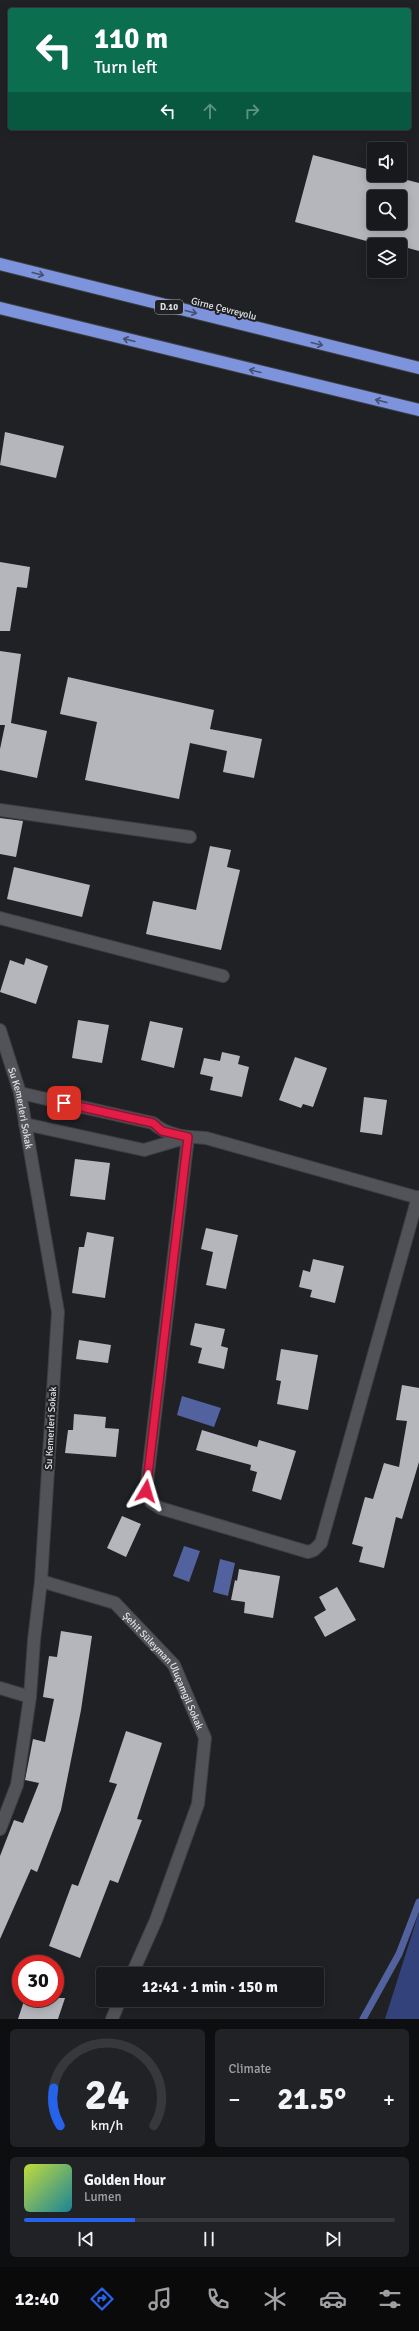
<!DOCTYPE html>
<meta charset="utf-8">
<style>
:root{--surface:#18191c;--page:#212225;--text:#f1f3f6;--muted:#9fa0a3;--line:#36383b;--accent:#2563eb}
body{margin:0;font-family:Signika,sans-serif;background:var(--page);color:var(--text);height:100vh;display:flex;flex-direction:column;font-size:15px;white-space:nowrap}
*{box-sizing:border-box;margin:0}
p{font-size:13px;color:var(--muted)}
.icon{flex:none;width:22px;height:22px;fill:none;stroke:currentColor;stroke-width:2;stroke-linecap:round;stroke-linejoin:round}
.map{position:relative;height:2019px;overflow:hidden}
.panel{display:flex;flex-direction:column;gap:10px;padding:10px;background:#0d0e0f;flex:1}
.panel>*{flex:none}
.top-card{position:absolute;left:8px;top:8px;width:403px;height:122px;border-radius:4px;box-shadow:0 2px 10px #0003,0 0 0 1px var(--line);background:#0b6e4f;color:#fff;overflow:hidden}
.tools{position:absolute;left:367px;top:142px;display:grid;gap:8px}
.tools a{display:grid;place-items:center;width:40px;height:40px;border-radius:4px;background:var(--surface);box-shadow:0 2px 10px #0003,0 0 0 1px var(--line);font-size:20px}
.speed{position:absolute;left:12px;top:1955px;display:flex;gap:8px;font-size:20px;font-weight:700;text-align:center}
.speed>*{display:grid;place-content:center;width:52px;height:52px;border-radius:50%;background:var(--surface);box-shadow:0 2px 10px #0003,0 0 0 1px var(--line);line-height:1}
.speed .limit{border:6px solid #d22;background:#fff;color:#111}
.pin{position:absolute;display:grid;place-items:center;width:34px;height:34px;color:#fff;margin:-17px;border-radius:8px;box-shadow:0 2px 6px #0006}
.me{position:absolute;width:44px;margin:-22px;rotate:7deg;stroke-linejoin:round;filter:drop-shadow(0 0 3px #0008)}
.turn{display:flex;align-items:center;gap:14px;height:84px;padding:0 20px;font-size:18px}
.turn .icon{width:52px;height:52px;stroke-width:2.5}
.turn b{display:block;font-size:28px;line-height:34px}
.lanes{display:flex;align-items:center;height:38px;padding:0 20px;background:#0003;justify-content:center;gap:20px;direction:ltr}
.lanes .off{opacity:.35}
.big{font-size:30px;font-weight:800;line-height:1.1}
.panel .card{flex:1;display:flex;flex-direction:column;justify-content:center;gap:6px;min-width:0;padding:0 14px;border-radius:6px;background:var(--page)}
.panel .dial{align-items:center;gap:0}
.dial svg{height:104px;overflow:visible;fill:none;stroke:var(--line);stroke-width:7;stroke-linecap:round;text-anchor:middle}
.dial text{fill:var(--text);stroke:none}
.song{display:flex;align-items:center;gap:12px}
.cover{width:48px;height:48px;border-radius:6px;background:linear-gradient(135deg,hsl(70 70% 55%),hsl(190 70% 35%))}
.played{height:4px;border-radius:2px;background:linear-gradient(90deg,var(--accent) 30%,var(--line) 30%)}
.keys{display:flex;justify-content:space-around;direction:ltr}
.heat{display:flex;justify-content:space-between;align-items:center;font-size:22px;direction:ltr}
.panel .tiles{flex:1;display:grid;gap:10px;grid-template-columns:1fr 1fr}
.card:last-child{grid-column:span 2}
.trip{position:absolute;left:96px;top:1967px;width:228px;height:40px;border-radius:4px;background:var(--surface);box-shadow:0 2px 10px #0003,0 0 0 1px var(--line);font-weight:800;line-height:40px;text-align:center}
.menu{display:flex;height:64px;justify-content:space-around;align-items:center;background:#0a0a0b;color:var(--muted)}
.menu .icon{width:28px;height:28px}
.menu .current{color:var(--accent)}
.menu b{font-size:18px;color:var(--text)}
.map>svg:first-child{display:block}
.forest{fill:#33427b}
.water{fill:#51629e}
.lines{fill:none;stroke-linecap:round;stroke-linejoin:round}
.stream{stroke:#51629e;stroke-width:7}
.building{fill:#b4b6bc;fill-rule:evenodd}
.street-casing{stroke:#3c3e41;stroke-width:14}
.highway-casing{stroke:#3c3e41;stroke-width:14}
.street{stroke:#515358;stroke-width:12}
.highway{stroke:#7d93db;stroke-width:12}
.oneway{stroke:#454f6e}
.route-casing{stroke:#92132f;stroke-width:10}
.route{stroke:#e11d48;stroke-width:7}
.labels{text-anchor:middle;stroke-width:4;stroke-linejoin:round;paint-order:stroke}
.shield{fill:#202125;stroke:#a6a7aa;stroke-width:1}
.shield-label{font-size:9px;font-weight:bold;fill:#dfe0e3}
.street-label{font-size:10px;fill:#dfe0e3;stroke:#202125}
</style>
<div class="map">
<svg width="419" height="2019" viewBox="0 0 419 2019">
<rect width="100%" height="100%" fill="#202125"/>
<!-- forest -->
<path class="forest" d="M419,1912V2019H385Z"/>
<!-- water -->
<path class="water" d="M182,1396L221,1408L214,1427L177,1415Z
M184,1546L200,1551L189,1582L173,1576Z
M220,1559L235,1563L228,1596L213,1592Z"/>
<g class="lines">
<!-- stream -->
<path class="stream" d="M363,2019L399,1954L419,1902"/>
</g>
<!-- building -->
<path class="building" d="M313,155L374,171V175H388L419,183V251L367,237L374,243L295,222ZM374,197H400V223H374Z
M5,432L64,446L56,478L0,465Z
M0,562L30,567L27,588L17,587L10,631H0Z
M0,651L21,654L11,723L47,731L37,778L0,770V749L5,725H0Z
M68,677L214,710L210,729L262,739L254,778L223,772L227,751L190,743L179,799L85,780L97,722L60,714Z
M0,818L23,821L16,857L0,854Z
M210,846L231,850L227,867L240,870L221,950L146,934L153,901L196,910Z
M14,867L90,885L82,917L7,899Z
M26,958L48,966L36,1004L0,992L10,960L24,965Z
M78,1020L109,1025L102,1063L72,1058Z
M150,1021L183,1028L174,1068L141,1060Z
M222,1052L240,1056L238,1064L249,1067L242,1097L210,1090L213,1077L200,1074L204,1058L220,1061Z
M295,1057L327,1068L313,1107L303,1104L301,1108L279,1100Z
M364,1097L387,1100L382,1135L360,1132Z
M75,1159L110,1163L105,1200L70,1196Z
M206,1228L238,1235L226,1289L206,1285L213,1252L201,1249Z
M87,1232L114,1237L105,1298L72,1293L79,1247H84Z
M313,1259L344,1266L335,1303L310,1297L312,1290L299,1287L303,1270L310,1272Z
M195,1323L225,1329L221,1346L228,1348L224,1369L198,1363L202,1348L190,1345Z
M79,1340L111,1345L108,1363L76,1359Z
M281,1349L318,1355L308,1410L277,1404L281,1381L276,1380Z
M402,1385L419,1388V1462L402,1519L396,1517L384,1568L359,1562L363,1547L352,1544L365,1497L373,1499L384,1463L399,1467L407,1421L396,1420Z
M74,1414L106,1417L105,1428L119,1429L116,1457L65,1453L68,1430H73Z
M202,1430L257,1447L259,1440L296,1451L281,1500L252,1491L257,1472L250,1470L251,1465L196,1450Z
M122,1516L141,1524L126,1557L107,1548Z
M239,1569L280,1576L273,1618L244,1613L245,1602L231,1600L235,1580L237,1581Z
M337,1587L356,1620L325,1637L314,1617L326,1610L319,1597Z
M61,1631L92,1636L81,1710L61,1810L37,1872L31,1869L0,1939V1856L14,1820L23,1823L39,1783L25,1780L33,1739L45,1742L54,1699L43,1697L49,1656L57,1657Z
M126,1731L162,1743L137,1819L142,1820L118,1883L110,1880L80,1958L49,1946L72,1884L78,1886L117,1784L109,1782Z
M25,1998H65L58,2019H18Z"/>
<g class="lines">
<defs>
<g id="street">
<path d="M0,810L190,837"/>
<path d="M0,918L223,976"/>
<path id="s1" d="M0,1030L20,1093L58,1312L41,1581L34,1640L30,1697L17,1785L0,1829"/>
<path d="M20,1093L153,1123C167,1136 187,1137 206,1138L419,1198"/>
<path d="M25,1124L144,1150L188,1137L146,1491L151,1502L160,1508L308,1552L314,1550L321,1543L418,1197"/>
<path id="s2" d="M41,1581L115,1603L174,1665L205,1738L198,1804L156,1920L132,1974"/>
<path d="M0,1688L30,1697"/>
<path d="M112,2019L120,2000"/>
</g>
<path id="highway" d="M0,264L419,368
M0,308L419,410"/>
</defs>
<!-- street casing -->
<use href="#street" class="street-casing"/>
<!-- highway casing -->
<use href="#highway" class="highway-casing"/>
<!-- street -->
<use href="#street" class="street"/>
<!-- highway -->
<use href="#highway" class="highway"/>
</g>
<!-- one-way arrows -->
<defs><path id="oneway-shaft" d="M-6 0H5M1.5-3L5.5 0L1.5 3" fill="none" stroke-width="1.6" stroke-linecap="round" stroke-linejoin="round"/></defs>
<g class="oneway">
<use href="#oneway-shaft" transform="translate(38 274) rotate(14)"/>
<use href="#oneway-shaft" transform="translate(191 312) rotate(14)"/>
<use href="#oneway-shaft" transform="translate(129 340) rotate(-166)"/>
<use href="#oneway-shaft" transform="translate(317 344) rotate(14)"/>
<use href="#oneway-shaft" transform="translate(255 371) rotate(-166)"/>
<use href="#oneway-shaft" transform="translate(381 401) rotate(-166)"/>
</g>
<g class="lines">
<defs>
<path id="route" d="M64,1103L153,1123L162,1131L188,1137L146,1491"/>
</defs>
<!-- route casing -->
<use href="#route" class="route-casing"/>
<!-- route -->
<use href="#route" class="route"/>
</g>
<g class="labels">
<!-- shield labels -->
<rect class="shield" x="155" y="300" width="28" height="14" rx="3"/>
<g class="shield-label">
<text x="169" y="310">D.10</text>
</g>
<!-- street labels -->
<g class="street-label">
<text transform="translate(224 308) rotate(14)" y="4">Girne Çevreyolu</text>
<text dy="4" stroke="none"><textPath href="#s1" startOffset="81">Su Kemerleri Sokak</textPath></text>
<text transform="translate(50 1428) rotate(-87)" y="4">Su Kemerleri Sokak</text>
<text dy="4" stroke="none"><textPath href="#s2" startOffset="162">Şehit Süleyman Uluçamgil Sokak</textPath></text>
</g>
</g>
</svg>
<div class="tools">
<a><svg class="icon" aria-label="sound" viewBox="0 0 24 24"><path d="M4 9h4l5-4v14l-5-4H4zM17 9q2 3 0 6"/></svg></a>
<a><svg class="icon" aria-label="search" viewBox="0 0 24 24"><circle cx="10" cy="10" r="6"/><path d="M15 15l6 6"/></svg></a>
<a><svg class="icon" aria-label="layers" viewBox="0 0 24 24"><path d="M12 4l9 5-9 5-9-5zM3 14l9 5 9-5"/></svg></a>
</div>
<div class="speed"><div class="limit">30</div></div>
<div class="pin" style="left:64px;top:1103px;background:#d93025"><svg class="icon" aria-label="arrive" viewBox="0 0 24 24"><path d="M6 21V4h12l-3 4 3 4H6"/></svg></div>
<svg class="me" style="left:146px;top:1491px" viewBox="-20 -20 40 40"><path d="M0-17L14 15 0 8-14 15z" fill="#e11d48" stroke="#fff" stroke-width="4"/></svg>
<div class="trip">12:41 · 1 min · 150 m</div>
<div class="top-card">
<div class="turn"><svg class="icon" aria-label="left" viewBox="0 0 24 24"><path d="M17 20v-9H6M10 6l-5 5 5 5"/></svg><div><b>110 m</b>Turn left</div></div>
<div class="lanes"><svg class="icon" aria-label="left" viewBox="0 0 24 24"><path d="M17 20v-9H6M10 6l-5 5 5 5"/></svg><svg class="icon off" aria-label="ahead" viewBox="0 0 24 24"><path d="M12 20V5M6 11l6-6 6 6"/></svg><svg class="icon off" aria-label="right" viewBox="0 0 24 24"><path d="M7 20v-9h11M14 6l5 5-5 5"/></svg></div>
</div>
</div>
<section class="panel">
<div class="tiles">
<div class="card dial"><svg viewBox="0 0 100 80">
<path d="M14 69A42 42 0 1 1 86 69"/>
<path d="M14 69A42 42 0 0 1 9 40" stroke="#2563eb"/>
<text x="50" y="56" font-size="32" font-weight="700">24</text>
<text x="50" y="72" font-size="11">km/h</text>
</svg></div>
<div class="card"><p>Climate</p>
<div class="heat"><a>−</a><b class="big">21.5°</b><a>+</a></div>
</div>
<div class="card">
<div class="song"><i class="cover"></i><div><b>Golden Hour</b><p>Lumen</p></div></div>
<div class="played"></div>
<div class="keys"><svg class="icon" aria-label="previous" viewBox="0 0 24 24"><path d="M18 5L8 12l10 7zM5 5v14"/></svg><svg class="icon" aria-label="pause" viewBox="0 0 24 24"><path d="M8 5v14M16 5v14"/></svg><svg class="icon" aria-label="next" viewBox="0 0 24 24"><path d="M6 5l10 7-10 7zM19 5v14"/></svg></div>
</div>
</div>
</section>
<nav class="menu">
<b>12:40</b>
<svg class="icon current" aria-label="directions" viewBox="0 0 24 24"><path d="M12 3l9 9-9 9-9-9zM9 14v-3h6M13 9l2 2-2 2"/></svg>
<svg class="icon" aria-label="music" viewBox="0 0 24 24"><path d="M9 18V5l10-2v13"/><circle cx="6" cy="18" r="3"/><circle cx="16" cy="16" r="3"/></svg>
<svg class="icon" aria-label="phone" viewBox="0 0 24 24"><path d="M5 4h4l2 5-3 2q2 4 5 5l2-3 5 2v4C11 20 4 13 5 4z"/></svg>
<svg class="icon" aria-label="climate" viewBox="0 0 24 24"><path d="M12 3v18M4 7l16 10M4 17L20 7"/></svg>
<svg class="icon" aria-label="car" viewBox="0 0 24 24"><path d="M5 17H2v-5l4-1 3-4h7l3 4 3 1v5h-3M9 17h6M6 11h13"/><circle cx="7" cy="17" r="2"/><circle cx="17" cy="17" r="2"/></svg>
<svg class="icon" aria-label="filters" viewBox="0 0 24 24"><path d="M4 7h16M4 17h16"/><circle cx="9" cy="7" r="2"/><circle cx="15" cy="17" r="2"/></svg>
</nav>
